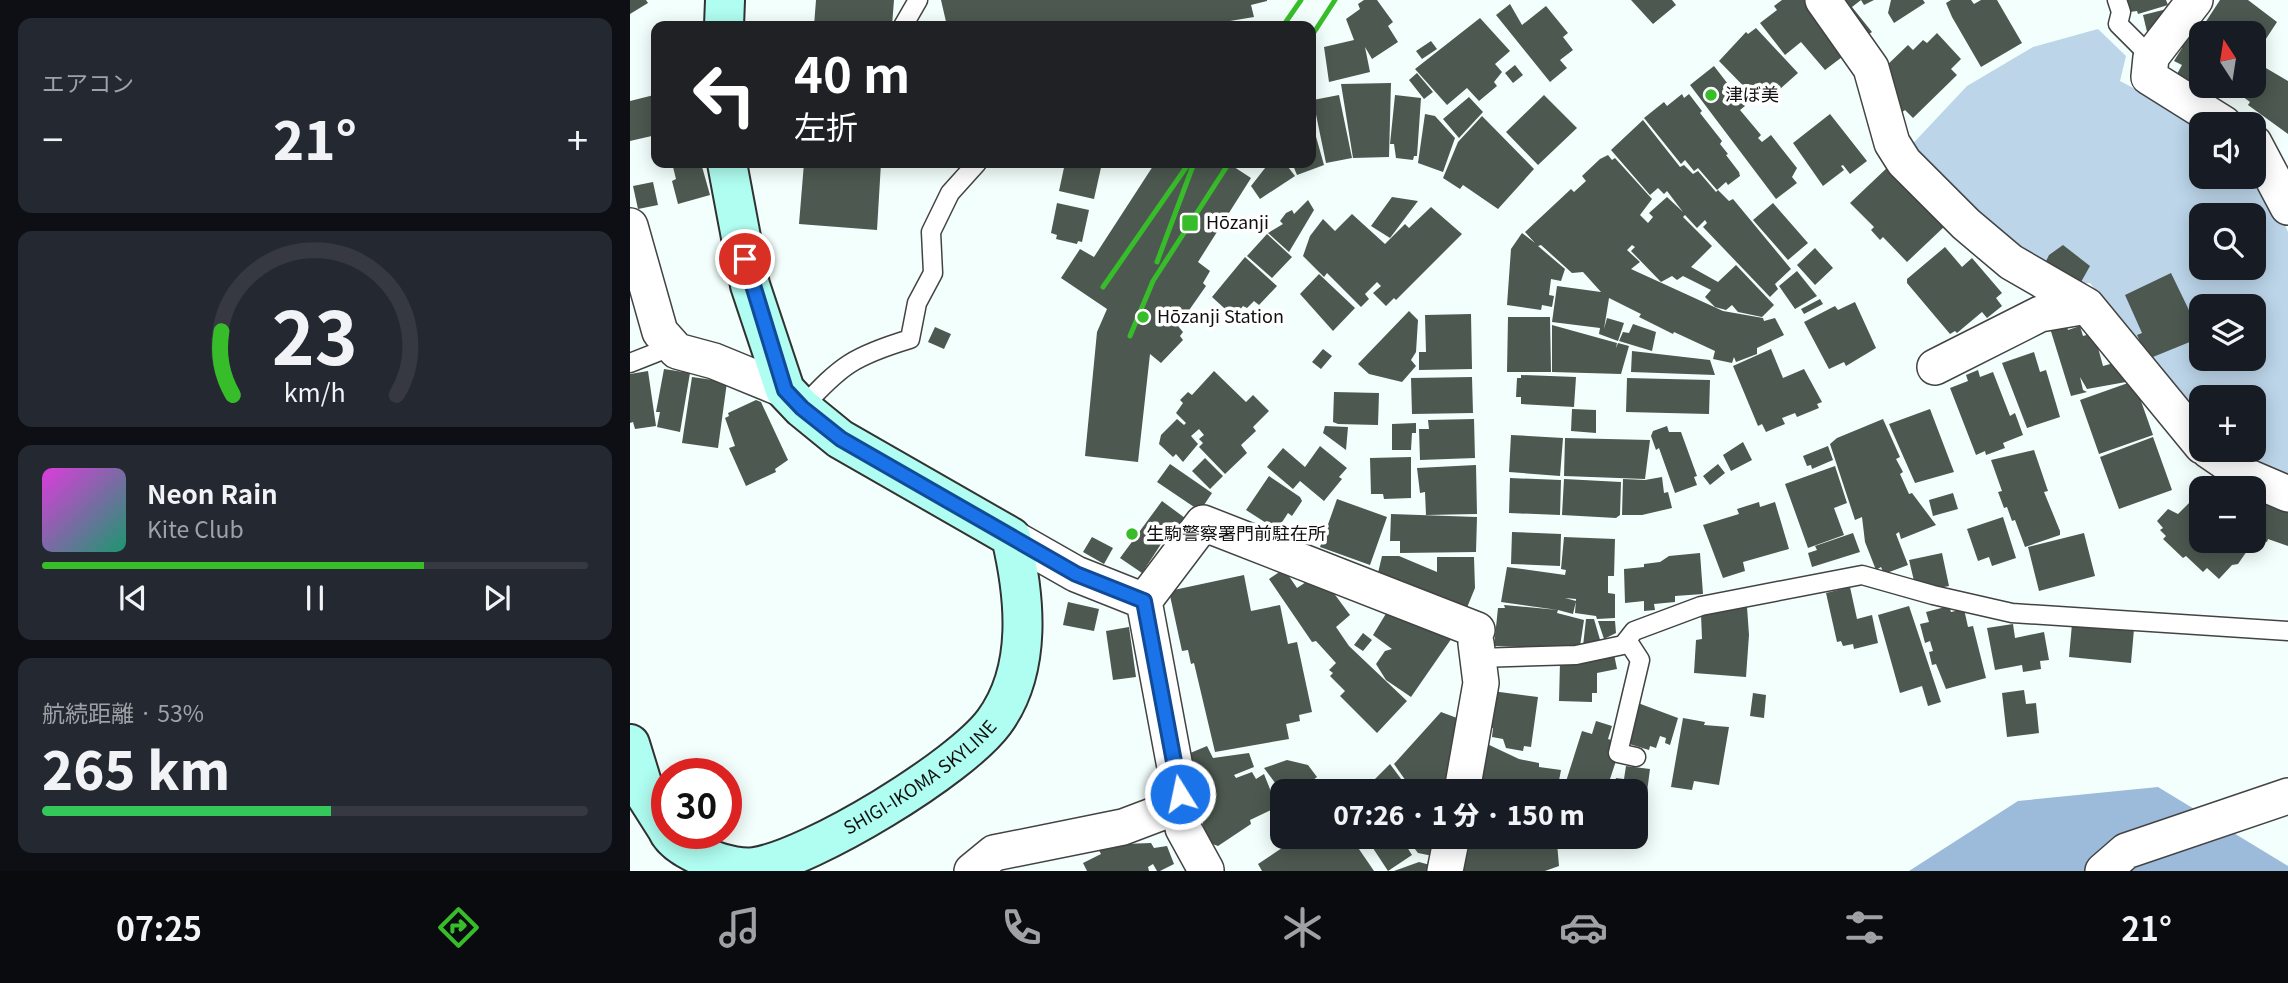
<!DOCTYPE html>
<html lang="ja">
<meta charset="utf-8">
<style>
:root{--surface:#171b24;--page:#242831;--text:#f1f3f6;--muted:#9ea1a6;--line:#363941;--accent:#37bd2a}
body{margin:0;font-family:Georgia,"Noto Sans JP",serif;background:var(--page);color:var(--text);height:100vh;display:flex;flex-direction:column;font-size:26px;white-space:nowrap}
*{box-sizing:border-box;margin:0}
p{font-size:23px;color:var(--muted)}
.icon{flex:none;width:38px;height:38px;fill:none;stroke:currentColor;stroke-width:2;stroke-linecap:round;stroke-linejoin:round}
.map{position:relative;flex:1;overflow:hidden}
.panel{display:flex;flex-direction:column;gap:18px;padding:18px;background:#0d0f14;width:630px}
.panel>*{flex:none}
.banner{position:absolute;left:21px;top:21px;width:665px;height:147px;border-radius:14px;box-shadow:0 4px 18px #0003;background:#202124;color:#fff;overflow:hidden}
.needle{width:46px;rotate:348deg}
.tools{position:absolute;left:1559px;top:21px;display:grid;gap:14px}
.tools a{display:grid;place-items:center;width:77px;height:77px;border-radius:14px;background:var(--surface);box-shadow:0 4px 18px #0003;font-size:35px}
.speed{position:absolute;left:21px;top:758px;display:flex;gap:14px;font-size:35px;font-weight:700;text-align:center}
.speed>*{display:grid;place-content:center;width:91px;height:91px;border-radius:50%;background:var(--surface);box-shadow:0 4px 18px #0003;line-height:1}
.speed .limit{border:10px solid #d22;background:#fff;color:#111}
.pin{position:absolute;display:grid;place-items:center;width:60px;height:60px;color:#fff;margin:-30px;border:4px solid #fff;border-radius:50%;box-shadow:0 2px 7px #0007}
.me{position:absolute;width:77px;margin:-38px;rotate:350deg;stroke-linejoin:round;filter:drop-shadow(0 0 5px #0008)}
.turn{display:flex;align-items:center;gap:24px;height:147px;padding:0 28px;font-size:32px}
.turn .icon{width:91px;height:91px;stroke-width:2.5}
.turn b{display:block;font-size:49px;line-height:60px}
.big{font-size:52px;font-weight:800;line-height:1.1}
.panel .tile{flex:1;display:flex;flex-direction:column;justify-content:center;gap:10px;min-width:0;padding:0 24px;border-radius:14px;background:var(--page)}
.panel .dial{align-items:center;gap:0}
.dial svg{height:182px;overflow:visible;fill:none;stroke:var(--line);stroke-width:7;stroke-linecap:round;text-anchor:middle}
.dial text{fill:var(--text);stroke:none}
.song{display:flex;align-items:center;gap:21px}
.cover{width:84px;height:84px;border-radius:10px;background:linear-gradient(135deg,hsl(300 70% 55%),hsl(160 70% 35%))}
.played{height:7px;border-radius:4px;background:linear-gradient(90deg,var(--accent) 70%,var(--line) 70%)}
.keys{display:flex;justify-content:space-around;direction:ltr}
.heat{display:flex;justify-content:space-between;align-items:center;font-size:38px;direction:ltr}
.charge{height:10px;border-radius:5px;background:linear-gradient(90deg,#34c759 53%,var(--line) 0)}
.trip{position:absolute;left:640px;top:779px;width:378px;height:70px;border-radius:14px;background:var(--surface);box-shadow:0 4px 18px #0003;font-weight:800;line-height:70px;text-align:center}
.dock{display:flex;height:112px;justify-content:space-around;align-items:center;background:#090b0e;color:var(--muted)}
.dock .icon{width:49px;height:49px}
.dock .current{color:var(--accent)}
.dock b{font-size:32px;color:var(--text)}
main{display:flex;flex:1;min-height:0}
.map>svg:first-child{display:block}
.green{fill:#bcd5e9;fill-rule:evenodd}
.forest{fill:#9cbad9}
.building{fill:#4c5850}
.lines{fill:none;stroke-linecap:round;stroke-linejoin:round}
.lane-casing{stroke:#434343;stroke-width:21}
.street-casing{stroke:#434343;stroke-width:38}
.secondary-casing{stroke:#323232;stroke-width:42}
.lane{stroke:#fff;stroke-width:18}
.street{stroke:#fff;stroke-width:35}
.secondary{stroke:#b0fdf1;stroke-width:38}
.rail{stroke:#37bd2a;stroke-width:5}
.route-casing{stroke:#114b97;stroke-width:18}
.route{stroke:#1a73e8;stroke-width:12}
.poi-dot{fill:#37bd2a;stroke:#fff;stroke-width:2.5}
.labels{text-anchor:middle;stroke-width:7;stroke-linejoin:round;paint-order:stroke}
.poi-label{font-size:18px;fill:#101010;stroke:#fff;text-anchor:start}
.street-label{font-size:18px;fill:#101010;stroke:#fff}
</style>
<main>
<section class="panel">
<div class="tile"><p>エアコン</p>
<div class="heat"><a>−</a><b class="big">21°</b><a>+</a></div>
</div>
<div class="tile dial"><svg viewBox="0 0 100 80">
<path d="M14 69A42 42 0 1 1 86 69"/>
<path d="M14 69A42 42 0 0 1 9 41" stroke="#37bd2a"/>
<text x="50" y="56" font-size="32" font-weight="700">23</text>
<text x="50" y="72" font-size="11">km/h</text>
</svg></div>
<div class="tile">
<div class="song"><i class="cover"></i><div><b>Neon Rain</b><p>Kite Club</p></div></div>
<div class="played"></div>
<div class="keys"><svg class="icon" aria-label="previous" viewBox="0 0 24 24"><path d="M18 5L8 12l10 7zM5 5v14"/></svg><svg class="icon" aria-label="pause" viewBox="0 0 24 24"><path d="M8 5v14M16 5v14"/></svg><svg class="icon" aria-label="next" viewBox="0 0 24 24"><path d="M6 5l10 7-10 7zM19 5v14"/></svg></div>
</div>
<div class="tile"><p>航続距離 · 53%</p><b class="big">265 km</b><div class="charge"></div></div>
</section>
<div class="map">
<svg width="1658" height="871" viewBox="0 0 1658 871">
<rect width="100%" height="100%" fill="#f3fffc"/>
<!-- green -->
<path class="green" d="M1468,29L1496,56L1490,81L1573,124L1572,177H1624L1645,203L1658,232V487L1619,468L1618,455L1601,460L1590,450H1624V397H1572L1571,432L1460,283L1439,284L1355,234L1274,153L1337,86L1403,47ZM1572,215H1624V268H1572ZM1572,306H1624V359H1572Z"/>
<!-- forest -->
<path class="forest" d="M1528,787L1658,866V871H1279L1388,801Z"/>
<!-- building -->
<path class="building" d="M0,0H16L18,3L0,14Z
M186,0H264L262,26H184Z
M311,0H637V1L621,5L624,17L570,26H317Z
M734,0H747L763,22L758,26L768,42L742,59L735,47L740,72L699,82L694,47L724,40L716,19L730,9L728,4Z
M1001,0H1042L1046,5L1023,24Z
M1152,0H1184L1220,51L1195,70L1171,42L1155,55L1130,23L1147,10L1144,6Z
M1200,0H1244L1234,5L1231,0L1222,7L1242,32L1229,41Z
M1293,0L1295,3L1264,23L1258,13L1261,0Z
M1321,0H1341L1344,4L1351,0H1367L1392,43L1351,67L1322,17L1316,3Z
M1496,0H1536L1538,5L1508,14L1507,11L1500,12Z
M1590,0H1618L1647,22L1628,51L1624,49V33H1618L1621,27L1617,33H1592L1575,23Z
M880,4L892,25L916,6L938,33L933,37L943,50L930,60L937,68L920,82L866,15Z
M1537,9L1518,36L1513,15Z
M850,18L880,51L865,64L872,72L864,82L867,86L849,101L837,88L817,105L785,69Z
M1565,21L1585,33H1572V86H1590L1581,97L1547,74L1552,65L1544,61L1552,48L1549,47Z
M1126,28L1168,73L1132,105L1089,61L1116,32L1118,34Z
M1307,33L1331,59L1321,69L1327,75L1283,118L1275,110L1271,113L1254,68L1278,45L1283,50L1293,40L1297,43Z
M801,41L807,49L792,59L786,51Z
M1629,64L1658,81V134L1618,105L1620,102L1608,93L1610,86H1624V71Z
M885,65L893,75L883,83L875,73Z
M1084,66L1115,106L1110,110L1131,135L1128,138L1132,142L1141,135L1167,168L1162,177L1167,183L1146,199L1060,85Z
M787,73L803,92L794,99L779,80Z
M761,83L759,157L723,158L711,84Z
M1052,94L1054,98L1059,94L1072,111L1070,113L1092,141L1090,144L1098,154L1096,155L1109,172L1110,176L1098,185L1096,182L1087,190L1068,168L1064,171L1055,160L1051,164L1014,118L1034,102L1037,106Z
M24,95L26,135L0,141V101Z
M709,95L722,158L696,163L683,100Z
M765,95L791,98L787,156H784L783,160L766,158L764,144H760Z
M914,95L947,128L908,165L876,132Z
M839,97L853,112L829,138L813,119Z
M795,114L805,116L825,138L813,172L788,163Z
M1200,114L1237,161L1220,174L1213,165L1211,166L1214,170L1193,186L1163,143Z
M852,116L904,169L868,209L833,185L830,189L813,178L828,142Z
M681,119L694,165L667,175L662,163H681Z
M1013,120L1050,167L1054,165L1063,174L1068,171L1086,192L1088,190L1099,201L1103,199L1161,269L1145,284L1148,289L1140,297L1073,227L1077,223L1075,220L1067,228L1055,215L1053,217L1082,246L1061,267L1088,282L1106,265L1144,305L1132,317L1108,312L1102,305L1096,310L1085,307L1075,297L1081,290L1053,276L1047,280L1042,276L1031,282L1001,251L1005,247L1002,245L997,250L1010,262L1001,269L1093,311L1133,318L1134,321L1145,318L1154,335L1127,348V354L1106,362L1104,357L1102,363L1083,359L1085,351L1044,332L1043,334L1009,317L1011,314L979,298L974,329L977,318L994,323L988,341L969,334L970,328L922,322L927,286L971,292L953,272L942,273L911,245L908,246L935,269L931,281L921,279L919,295L924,296L922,307L912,305L911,310L877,305L881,249L892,233L905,243L895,232L941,189L944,192L956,181L952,176L970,159L978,155L982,160L985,158L1022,199L1010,215L1018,223L1023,217L1019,213L1037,197L1053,212L1037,191L1034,194L1028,188L1020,195L981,150Z
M42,163H71L80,195L48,204L42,181L46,179Z
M174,163H251L247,230L169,224Z
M435,163H472L464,199L429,191Z
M525,163H598L621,178L568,262L580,271L573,283L576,286L548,326L553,332L550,336L553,340L531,363L520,354L508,462L455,456L467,332L477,309L431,278L450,249L464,257Z
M639,163H655L665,176L630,199L621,186Z
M1259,166L1316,225L1277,262L1253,237L1250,240L1241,230L1244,227L1220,203Z
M23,182L28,205L8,209L3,186Z
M762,197L788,201L760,238L741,226Z
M678,200L684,210L659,252L638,233L653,224L650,221L656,213L662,210L664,214Z
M427,203L459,210L452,242L448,241L447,244L426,239L427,235L421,233Z
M1143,203L1178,243L1158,260L1123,220Z
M801,207L832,234L766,300L764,298L756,306L743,293L751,286L747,282L735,294L739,299L731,307L697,273L694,277L673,256L680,236L693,219L705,231L722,214L755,244L775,224L779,228Z
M637,234L662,257L642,278L617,256Z
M1433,245L1460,266L1451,282L1434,279L1413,267L1419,255Z
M1315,247L1332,267L1342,258L1372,293L1366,298L1372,306L1357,318L1352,312L1327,333L1325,331L1320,334L1277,283V279Z
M1185,248L1203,268L1185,285L1167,265Z
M615,257L647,286L629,305L624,301L617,308L613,306L604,317L582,297Z
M1167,271L1187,296L1165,309L1149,286Z
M1541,273L1572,337L1518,359L1507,335L1512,333L1495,295Z
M689,274L725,308L703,331L670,294Z
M1579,297L1583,306H1572V321L1567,322L1560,303Z
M1190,299L1193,304L1174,314L1171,309Z
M1225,302L1246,348L1216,366L1214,362L1199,369L1174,322L1205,306L1208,310Z
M779,311L788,320L786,352L781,360L786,366L772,382L739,374L728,364Z
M841,314L842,369L789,370V352H796L795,315Z
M878,317H920L921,372H877Z
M1003,324L1026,332L1022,351L989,341L993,332L999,333Z
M1436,324L1438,330L1450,326L1453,336L1464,333L1473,366L1491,361L1496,382L1457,389L1450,377L1453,390L1457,392L1441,396L1419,325Z
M922,325L987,343L986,348L988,343L999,346L991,374L922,372Z
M305,327L321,334L314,349L298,342Z
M693,349L702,356L691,369L682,362Z
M1141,349L1153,378L1174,369L1192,402L1187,404L1189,408L1167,417L1165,413L1152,418L1155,424L1136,432L1132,424L1128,426L1103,366Z
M1002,351L1080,360L1085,375L1001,372Z
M1404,352L1410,372L1416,370L1430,417L1397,428L1372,363Z
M34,369L60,373L50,432L27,427L30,412H26Z
M1348,370L1350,377L1363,372L1380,416L1385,413L1393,435L1373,443L1375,448L1356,455L1355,451L1346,455L1320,388L1338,381L1336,375Z
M18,371L26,426L5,429L3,422L0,423V374Z
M584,371L616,402L623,395L639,411L623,427L626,431L611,445L617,453L595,474L569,447L573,443L569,439L574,435L569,429L561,436L568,444L553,462L546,454L543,457L529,444L531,435L547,419L554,425L556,423L546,413L553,403L550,400L558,392L562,395Z
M891,375L946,377L944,407L891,404V397H886L887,378H891Z
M62,377L97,382L88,448L52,443Z
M842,377L843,413L782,414L781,378Z
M997,378L1080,380L1079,414L996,412Z
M1498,383L1499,386L1505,384L1523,435L1469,454L1450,400Z
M704,392L749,393L748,425L708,424L703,422Z
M126,400L131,402L158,460L145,469L146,472L116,486L99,448L105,446L95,418L99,416L98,413Z
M942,409L966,410V433L941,431Z
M1300,409L1324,472L1285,483L1259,424Z
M844,419L845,458L790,460L789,429H799L798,420Z
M1253,419L1270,457L1266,459L1273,472L1270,474L1279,494L1282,493L1306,525L1271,539L1269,532L1266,534L1278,565L1254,574L1251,567L1246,570L1235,542L1232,517L1225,520L1200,444L1207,438Z
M786,423V433H782L781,450H762V424Z
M695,426L718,427L716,450L693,433Z
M1037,426L1039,432H1051L1067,476L1064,477L1067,485L1045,493L1029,448L1026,450L1021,436L1023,431Z
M881,435L933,438L930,476L879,472Z
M1523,437L1542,490L1489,509L1470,457Z
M935,438L1020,440L1015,479L934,476Z
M1113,442L1122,460L1101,471L1093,455Z
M690,446L717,468L709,477L712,479L694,501L670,481L663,489L637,467L653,448L675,467Z
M1198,446L1203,460L1182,469L1181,465L1177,466L1173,456Z
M1404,450L1418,491L1414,492L1430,531V535L1395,547L1385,520L1382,521L1377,507L1374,508L1368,492L1372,491L1361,460Z
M781,457V498L754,499L753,494H741L740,458Z
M575,458L593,476L580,489L562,471Z
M540,464L582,493L570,511L527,482Z
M1088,464L1095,473L1080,485L1073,476Z
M846,465L847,514L796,515L795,492L790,493L787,468Z
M1205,466L1217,503L1204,508L1214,535L1178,548L1155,484Z
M639,476L670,497L672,501L662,516L658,513L647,530L616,510Z
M1032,477L1034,493L1038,492L1042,508L1012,515H992L993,479L1015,480Z
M880,478L931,480L930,515L879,513Z
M934,479L991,482L990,515L986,518L932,515Z
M1323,493L1328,509L1303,516L1299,500Z
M707,499L757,517L740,565L690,547Z
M1562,500L1572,510V541H1606L1617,551L1608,564L1602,565L1589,579L1577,568L1573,572L1556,556L1553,558L1533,539L1536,536L1530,530L1533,528L1527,521L1538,509L1548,514Z
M532,501L555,518L545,532L541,529L512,573L490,558Z
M1129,502L1130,507L1145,502L1159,549L1113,562L1115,571L1093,578L1073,525L1109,514L1107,509Z
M1633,503L1658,512V546L1638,539L1637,542L1624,538V528Z
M761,514L847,517L846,552L770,553V541H760Z
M1373,517L1386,558L1362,566L1359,557L1348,561L1337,529Z
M882,532L931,534L930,566L881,564Z
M1223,533L1230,552L1182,567L1178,553L1187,550L1185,546Z
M1454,533L1465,576L1409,591L1398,547Z
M462,537L483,548L474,564L453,552Z
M934,537L985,539L984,576H978V593L985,594V618L967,619L966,616L945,613L946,599L935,598L946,601L943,614L928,610L927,613L954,620L950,646H941L940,649L864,646L868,608H875L874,605L928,610L871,602L877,567L935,575L936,570L931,569Z
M1070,553L1073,594L1045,596V602L1024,604L1025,610L1014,611V601L995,603L994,569L1014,567V564L1030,562L1039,556Z
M1312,553L1319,586L1304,589L1297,583L1285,585L1279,560Z
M752,556H769L807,572V557H844L845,588L834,615L748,573Z
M654,569L667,588L685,576L696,591L700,588L720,615L706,627L719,646L777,701L747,733L710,696L715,691L700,676L703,673L699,670L706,663L686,641L682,642L639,579Z
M614,575L621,611L650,605L658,644L667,642L682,712L669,715L670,721L656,724L659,739L585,752L564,663L561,664L558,650L552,651L539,591Z
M1220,587L1227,619L1242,615L1248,643L1224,649L1223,644L1213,646L1211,641L1207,642L1196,593Z
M438,602L469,609L464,631L433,625Z
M1279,606L1311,702L1298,706L1292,686L1270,693L1248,615Z
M1319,606L1321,612L1334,609L1338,627L1343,626L1356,678L1316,689L1306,664L1302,665L1299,652L1303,651L1300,641L1295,643L1290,624L1299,622L1296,612Z
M760,607L824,635L781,697L756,680L746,664L755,651L762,649L743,635Z
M1117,607L1119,635L1116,677L1064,673L1066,640L1072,639L1071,614Z
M956,619H964L971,643L953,646Z
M968,621H985L986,633L974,639Z
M1383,624L1385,638L1414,632L1419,660L1410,661L1411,669L1393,672L1392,665L1365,670L1357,628Z
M1442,624L1504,629L1501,663L1439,657Z
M499,627L506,677L483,680L476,631Z
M733,633L742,640L733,651L724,645Z
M984,654L987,669L967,673V693H962V702L929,701L930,662L952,663L953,660Z
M1394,690L1396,704L1406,703L1409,733L1377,737L1372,693Z
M862,691L908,697L901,747L894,746L893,751L876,748L873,739L862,737L863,728L856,727Z
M1123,693L1136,695L1134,718L1120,716Z
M1008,703L1048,718L1040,745L1035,743L1036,738L1030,736L1026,748L1020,746L1019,750L996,743Z
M811,712L835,721L821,791H783L764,764Z
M1053,718L1075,722L1074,725L1099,727L1089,785L1064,781L1062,790L1041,787Z
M966,721L982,726L978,739L987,742V758L976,791H933L952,731L962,734Z
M855,743L889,759L909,763V767L931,770L927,791H846Z
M577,746L583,758L619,753L624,767L604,775L606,778L622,772L626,779L634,774L647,807L620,820L621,824L588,846L577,842L565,790L571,787L558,754Z
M657,760L678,765L687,777L668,791H651L634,768Z
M760,764L780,791H738L736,788Z
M996,766L1020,769L1015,807L1006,806V791H984L986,778L994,779Z
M670,836H720L744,871H632L628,864Z
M735,836H770L782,855L758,871Z
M775,836H806L803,856L788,853Z
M839,836H920L921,844L927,843L929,866L915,871H831Z
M521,843L524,848L537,846L544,864L530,871H527L523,864L518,867L519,871H457L453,863L471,854L466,845Z
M789,862L800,865L799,871H764Z"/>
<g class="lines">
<defs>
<path id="lane" d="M1487,0L1491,12L1488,24L1521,57
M273,26L288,0
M0,363L43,346
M172,408C211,365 224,356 280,339L287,303L303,273L301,232L320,193L347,163
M997,640L1010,660L988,753L1006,757
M848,658L946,655L993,645L1004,631L1071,606L1232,575L1303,595L1382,613L1658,631"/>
<path id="street" d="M1193,0L1241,68L1262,143L1274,162L1336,224L1381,262L1457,306L1572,446
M1565,0L1521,57L1519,77L1594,124
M1624,143L1658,207
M0,226L30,332L47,351L84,361L155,390
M1305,367L1410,314L1457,306
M1578,450L1616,476L1658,494
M381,537L446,574L514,601L573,523L847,630
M514,601L550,794L553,828L576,870
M832,791L851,683L846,643
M342,871L364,853L493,827L530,813L550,794
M815,871L822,836
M1473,871L1496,851L1658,796"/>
<g id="secondary">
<path d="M94,26L95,0"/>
<path d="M0,744L16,796L37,829"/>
<path id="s1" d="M39,833C52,853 103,871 125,867C182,858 330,768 364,722C403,669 395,596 381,537L210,439L172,408L155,390L120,285L97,163"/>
</g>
</defs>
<!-- lane casing -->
<use href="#lane" class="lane-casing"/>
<!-- street casing -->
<use href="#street" class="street-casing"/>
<!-- secondary casing -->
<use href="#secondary" class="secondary-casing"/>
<!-- lane -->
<use href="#lane" class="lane"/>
<!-- street -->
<use href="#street" class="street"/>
<!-- secondary -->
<use href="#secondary" class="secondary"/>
<!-- rail -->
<path class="rail" d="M653,26L671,0
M681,37L705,0
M527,262L564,163
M473,287L557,166
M500,336L523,281L599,163"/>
</g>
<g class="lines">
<defs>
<path id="route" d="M115,259L155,390L172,408L211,439L446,574L514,601L550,794"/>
</defs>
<!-- route casing -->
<use href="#route" class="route-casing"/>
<!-- route -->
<use href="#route" class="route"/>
</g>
<!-- markers -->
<g class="poi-dot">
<circle cx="1081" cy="95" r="7"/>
<rect x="551" y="214" width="18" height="18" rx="3.5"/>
<circle cx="513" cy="317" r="7"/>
<circle cx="502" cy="534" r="7"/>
</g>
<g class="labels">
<!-- poi labels -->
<g class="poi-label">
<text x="1095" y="101">津ぼ美</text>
<text x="576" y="229">Hōzanji</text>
<text x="527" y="323">Hōzanji Station</text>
<text x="516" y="540">生駒警察署門前駐在所</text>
</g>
<!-- street labels -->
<g class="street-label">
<text dy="6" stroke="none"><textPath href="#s1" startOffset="285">SHIGI-IKOMA SKYLINE</textPath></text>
</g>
</g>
</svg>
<div class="tools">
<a><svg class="needle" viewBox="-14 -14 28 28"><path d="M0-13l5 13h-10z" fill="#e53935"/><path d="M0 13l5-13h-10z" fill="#9ea1a6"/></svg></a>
<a><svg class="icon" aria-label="sound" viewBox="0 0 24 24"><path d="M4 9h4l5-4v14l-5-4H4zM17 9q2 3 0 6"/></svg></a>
<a><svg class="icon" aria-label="search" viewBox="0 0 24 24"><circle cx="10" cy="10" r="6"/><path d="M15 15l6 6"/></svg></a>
<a><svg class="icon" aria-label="layers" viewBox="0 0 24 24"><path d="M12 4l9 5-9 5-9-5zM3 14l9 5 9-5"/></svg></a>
<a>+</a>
<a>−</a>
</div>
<div class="speed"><div class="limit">30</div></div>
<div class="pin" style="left:115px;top:259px;background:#d93025"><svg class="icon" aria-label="arrive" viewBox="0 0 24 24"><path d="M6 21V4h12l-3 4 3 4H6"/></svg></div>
<svg class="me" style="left:550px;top:794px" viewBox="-20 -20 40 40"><circle r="17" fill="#1a73e8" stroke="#fff" stroke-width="3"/><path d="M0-11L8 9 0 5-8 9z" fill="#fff"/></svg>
<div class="trip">07:26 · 1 分 · 150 m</div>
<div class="banner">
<div class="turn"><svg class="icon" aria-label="left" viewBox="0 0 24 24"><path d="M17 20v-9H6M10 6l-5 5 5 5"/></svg><div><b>40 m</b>左折</div></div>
</div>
</div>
</main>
<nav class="dock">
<b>07:25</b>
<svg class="icon current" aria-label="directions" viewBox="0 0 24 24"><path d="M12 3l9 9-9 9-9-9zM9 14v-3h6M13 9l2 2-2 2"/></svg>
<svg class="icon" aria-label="music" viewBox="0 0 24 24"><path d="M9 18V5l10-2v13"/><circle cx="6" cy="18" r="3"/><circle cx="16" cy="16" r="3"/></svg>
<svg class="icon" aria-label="phone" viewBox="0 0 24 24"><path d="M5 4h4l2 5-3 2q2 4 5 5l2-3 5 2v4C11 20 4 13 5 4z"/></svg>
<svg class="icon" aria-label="climate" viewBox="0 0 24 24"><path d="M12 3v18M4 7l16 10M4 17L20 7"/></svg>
<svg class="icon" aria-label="car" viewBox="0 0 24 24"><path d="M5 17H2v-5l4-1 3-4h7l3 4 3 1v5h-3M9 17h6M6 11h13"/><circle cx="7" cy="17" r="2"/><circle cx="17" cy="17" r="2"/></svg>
<svg class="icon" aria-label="filters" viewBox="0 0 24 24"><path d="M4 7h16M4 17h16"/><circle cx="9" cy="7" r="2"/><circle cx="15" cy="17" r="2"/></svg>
<b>21°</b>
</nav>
